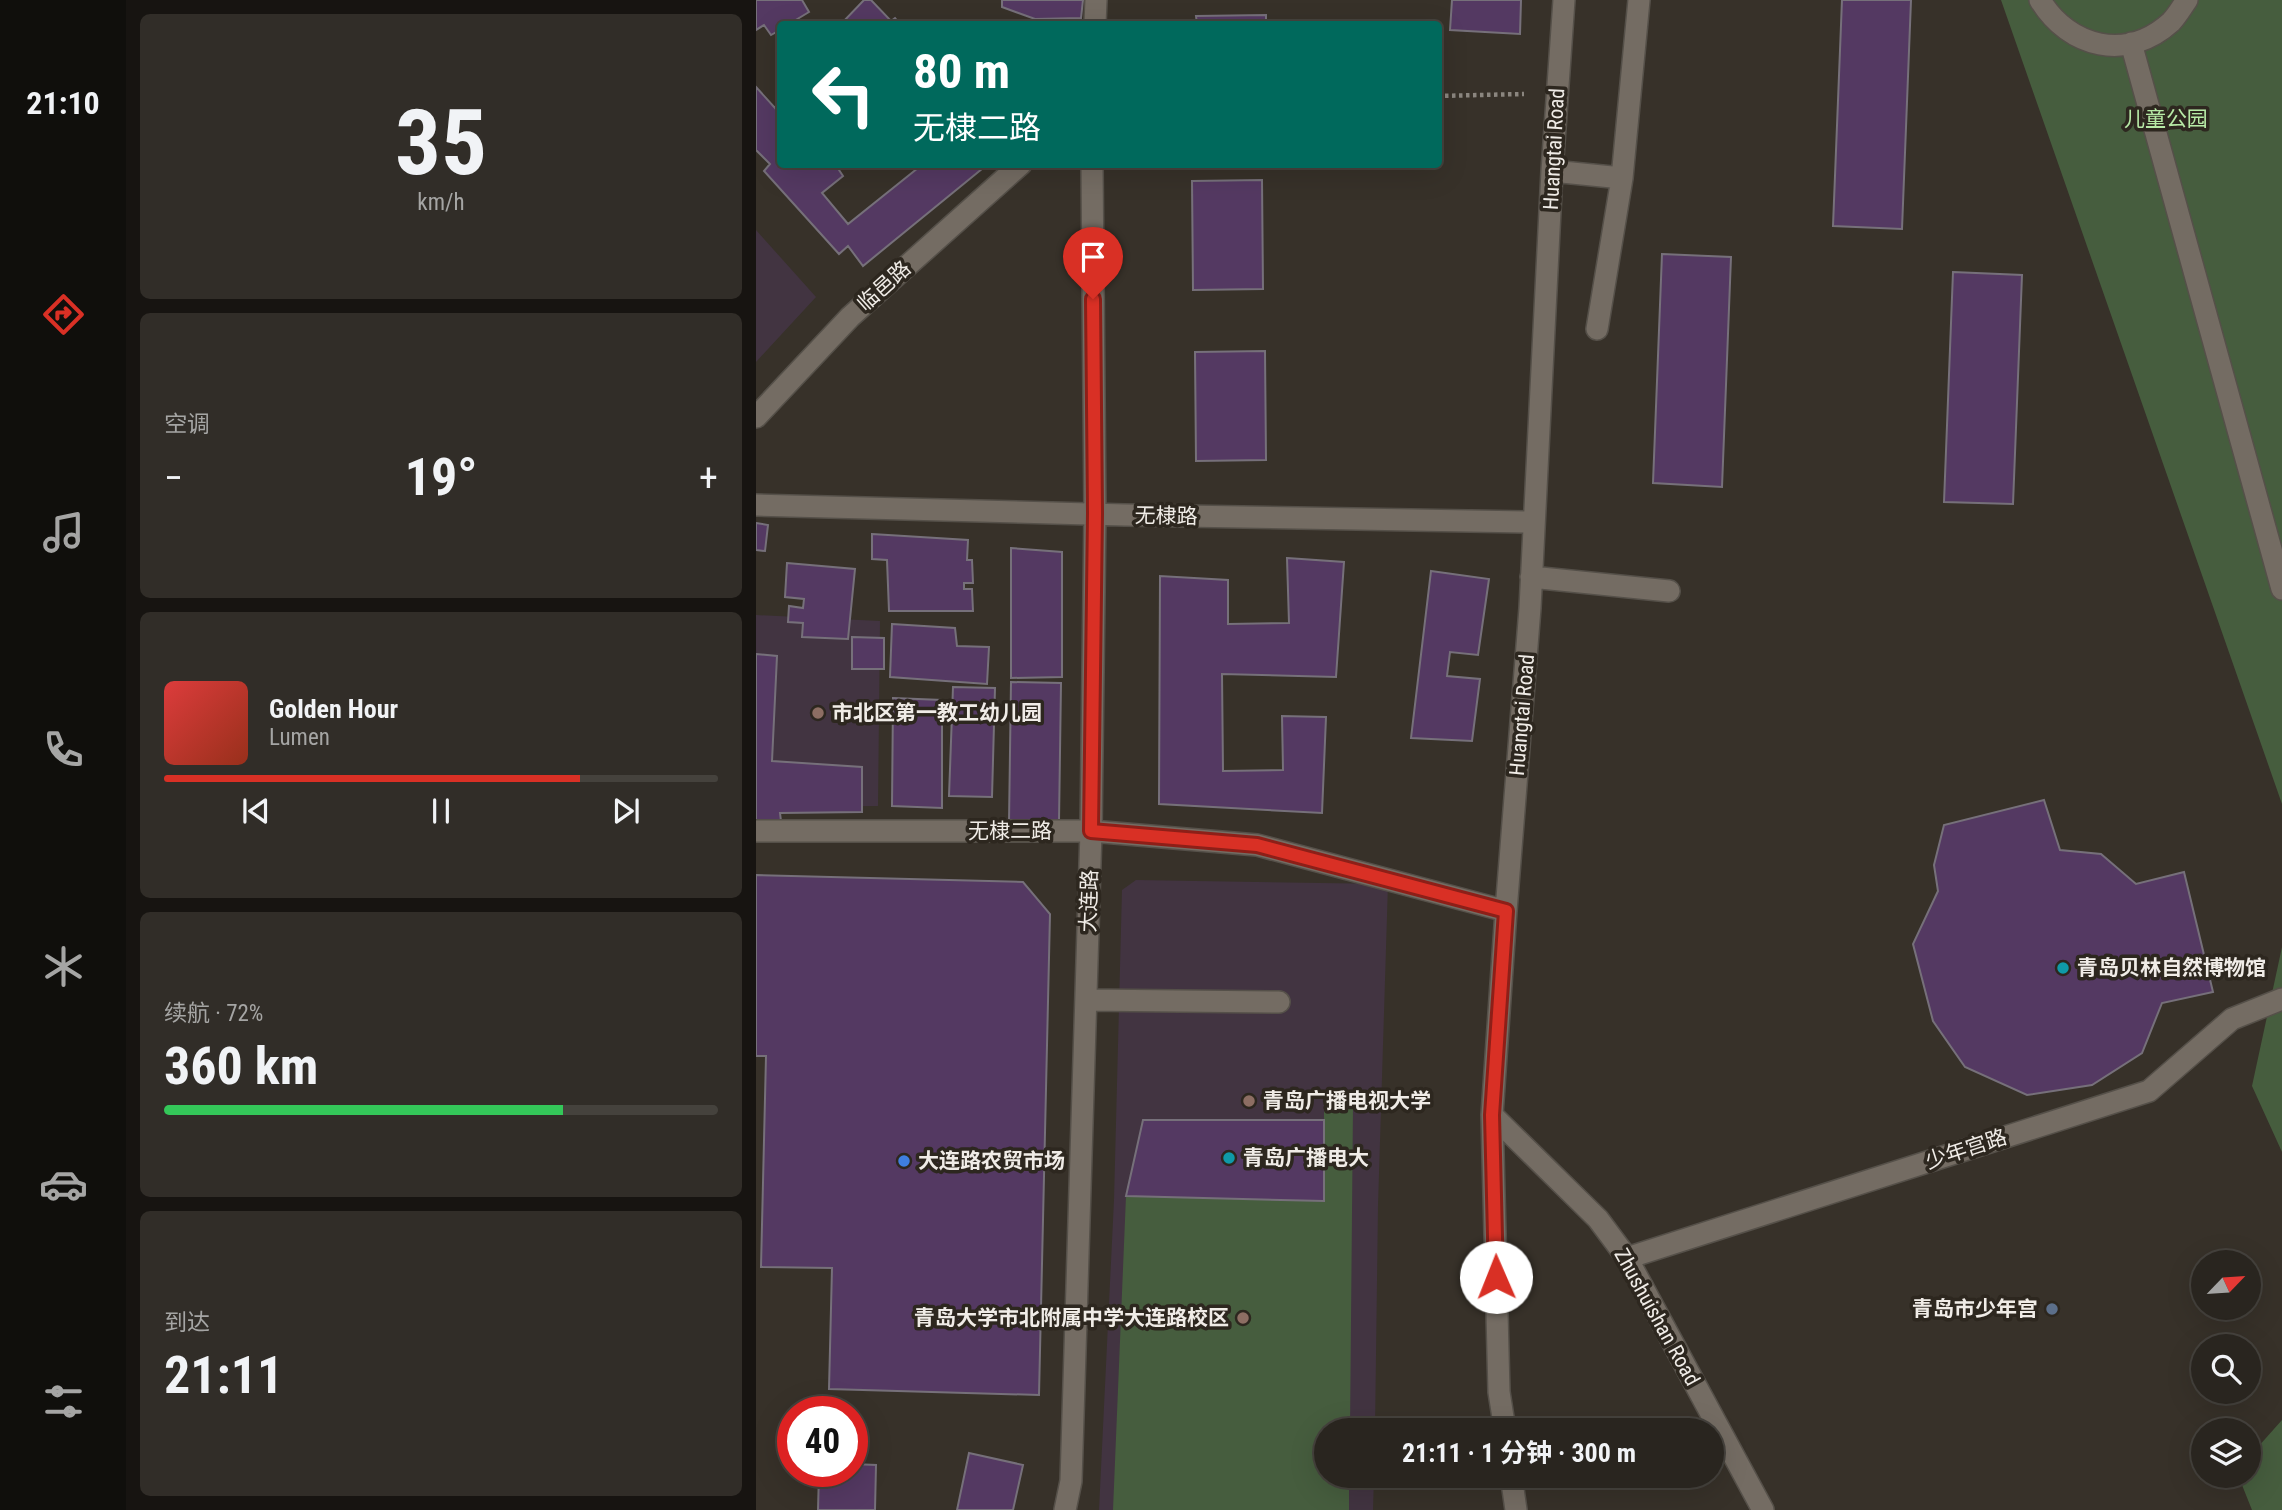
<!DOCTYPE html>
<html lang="zh">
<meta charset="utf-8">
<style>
:root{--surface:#29251f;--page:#312d28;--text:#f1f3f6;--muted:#a5a5a4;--line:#45423d;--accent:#d93025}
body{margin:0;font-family:"Roboto Condensed","Noto Sans SC",sans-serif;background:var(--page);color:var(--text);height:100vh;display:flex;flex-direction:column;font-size:26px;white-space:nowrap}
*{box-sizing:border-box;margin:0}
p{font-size:23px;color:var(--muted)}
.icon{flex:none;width:38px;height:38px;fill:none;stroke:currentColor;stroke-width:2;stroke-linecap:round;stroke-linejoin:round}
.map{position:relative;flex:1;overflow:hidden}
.details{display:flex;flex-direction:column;gap:14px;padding:14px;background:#171411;width:630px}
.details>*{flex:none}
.guide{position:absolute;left:21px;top:21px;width:665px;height:147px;border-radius:7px;box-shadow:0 7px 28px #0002,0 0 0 2px var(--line);background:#00695c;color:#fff;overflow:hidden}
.needle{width:46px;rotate:65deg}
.controls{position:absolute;left:1435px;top:1250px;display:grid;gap:14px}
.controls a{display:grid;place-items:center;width:70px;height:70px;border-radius:50%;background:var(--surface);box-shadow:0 7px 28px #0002,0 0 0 2px var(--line);font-size:35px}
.speed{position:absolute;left:21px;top:1396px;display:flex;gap:14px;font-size:35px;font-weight:700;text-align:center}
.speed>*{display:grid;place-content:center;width:91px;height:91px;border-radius:50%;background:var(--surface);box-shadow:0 7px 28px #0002,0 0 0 2px var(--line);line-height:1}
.speed .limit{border:10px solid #d22;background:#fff;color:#111}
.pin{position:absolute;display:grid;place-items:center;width:60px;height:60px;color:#fff;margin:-72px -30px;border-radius:50% 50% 50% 0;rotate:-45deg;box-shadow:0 0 7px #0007}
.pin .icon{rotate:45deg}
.me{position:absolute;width:77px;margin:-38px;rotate:359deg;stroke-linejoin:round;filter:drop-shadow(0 0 5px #0008)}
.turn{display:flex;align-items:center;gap:24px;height:147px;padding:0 21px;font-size:32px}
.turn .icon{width:91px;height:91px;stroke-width:2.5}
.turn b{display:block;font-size:49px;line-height:60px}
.big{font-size:52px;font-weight:700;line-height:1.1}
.details .widget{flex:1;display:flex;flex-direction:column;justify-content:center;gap:10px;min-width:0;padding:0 24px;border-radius:10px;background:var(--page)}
.details .dial{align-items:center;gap:0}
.dial b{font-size:91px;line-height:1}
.song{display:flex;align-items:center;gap:21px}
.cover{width:84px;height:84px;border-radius:10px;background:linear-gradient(135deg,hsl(0 70% 55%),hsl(10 70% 35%))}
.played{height:7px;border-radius:4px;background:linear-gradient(90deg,var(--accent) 75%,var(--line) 75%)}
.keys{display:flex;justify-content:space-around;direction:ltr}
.heat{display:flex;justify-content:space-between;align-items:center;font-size:38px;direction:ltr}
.charge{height:10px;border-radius:5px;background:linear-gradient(90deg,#34c759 72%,var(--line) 0)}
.trip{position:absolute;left:558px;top:1418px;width:410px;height:70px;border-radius:35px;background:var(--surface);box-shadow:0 7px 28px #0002,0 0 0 2px var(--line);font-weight:700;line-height:70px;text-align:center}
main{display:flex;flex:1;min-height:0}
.dock{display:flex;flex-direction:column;width:126px;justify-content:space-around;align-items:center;background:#100f0c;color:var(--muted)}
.dock .icon{width:49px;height:49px}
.dock .selected{color:var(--accent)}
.dock b{font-size:32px;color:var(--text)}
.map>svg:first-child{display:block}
.education{fill:#423441}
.green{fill:#465d3e}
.building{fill:#543962;stroke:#76707a;stroke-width:2}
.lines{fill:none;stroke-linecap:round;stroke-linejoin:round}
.minor-casing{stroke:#555049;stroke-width:24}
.path{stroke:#8b867f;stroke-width:4.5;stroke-dasharray:3.5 3.5;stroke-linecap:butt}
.minor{stroke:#746c63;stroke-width:21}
.route-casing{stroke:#8d1f18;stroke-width:18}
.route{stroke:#d93025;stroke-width:12}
.education-dot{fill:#8d6e63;stroke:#2d271f;stroke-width:2.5}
.culture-dot{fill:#0f9aa8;stroke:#2d271f;stroke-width:2.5}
.shop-dot{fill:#3f7fe0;stroke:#2d271f;stroke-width:2.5}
.service-dot{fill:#5c6f8a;stroke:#2d271f;stroke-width:2.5}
.labels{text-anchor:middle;stroke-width:7;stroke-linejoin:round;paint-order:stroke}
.park-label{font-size:21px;fill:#b7eaa6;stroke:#2d271f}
.street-label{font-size:21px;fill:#f0ece7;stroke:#2d271f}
.poi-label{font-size:21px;font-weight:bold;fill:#f0ece7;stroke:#2d271f;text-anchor:start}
</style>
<main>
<nav class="dock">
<b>21:10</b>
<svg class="icon selected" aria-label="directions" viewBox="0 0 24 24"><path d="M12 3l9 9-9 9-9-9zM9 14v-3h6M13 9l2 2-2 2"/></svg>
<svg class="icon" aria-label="music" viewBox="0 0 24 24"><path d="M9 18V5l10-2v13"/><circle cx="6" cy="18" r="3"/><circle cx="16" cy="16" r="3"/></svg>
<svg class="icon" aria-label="phone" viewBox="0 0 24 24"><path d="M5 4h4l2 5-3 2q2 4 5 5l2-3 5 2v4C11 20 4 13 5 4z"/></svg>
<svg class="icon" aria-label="climate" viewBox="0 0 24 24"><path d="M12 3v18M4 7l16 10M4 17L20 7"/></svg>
<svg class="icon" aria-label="car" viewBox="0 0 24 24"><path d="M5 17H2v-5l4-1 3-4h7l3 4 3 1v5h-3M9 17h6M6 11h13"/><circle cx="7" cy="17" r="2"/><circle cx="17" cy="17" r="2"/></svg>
<svg class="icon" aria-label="filters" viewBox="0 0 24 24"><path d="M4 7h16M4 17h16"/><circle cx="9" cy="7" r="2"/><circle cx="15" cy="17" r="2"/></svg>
</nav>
<section class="details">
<div class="widget dial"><b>35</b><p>km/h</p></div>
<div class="widget"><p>空调</p>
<div class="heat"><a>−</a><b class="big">19°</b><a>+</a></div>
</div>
<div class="widget">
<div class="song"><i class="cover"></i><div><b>Golden Hour</b><p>Lumen</p></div></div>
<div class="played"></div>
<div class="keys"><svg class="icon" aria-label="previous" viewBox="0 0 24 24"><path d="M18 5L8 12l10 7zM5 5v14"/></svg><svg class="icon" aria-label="pause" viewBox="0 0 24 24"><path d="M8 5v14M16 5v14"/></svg><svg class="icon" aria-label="next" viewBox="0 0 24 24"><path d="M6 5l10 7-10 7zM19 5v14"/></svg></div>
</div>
<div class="widget"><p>续航 · 72%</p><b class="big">360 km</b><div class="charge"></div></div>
<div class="widget"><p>到达</p><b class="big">21:11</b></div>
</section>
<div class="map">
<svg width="1526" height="1510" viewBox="0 0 1526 1510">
<rect width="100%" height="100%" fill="#373129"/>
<!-- education -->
<path class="education" d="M0,230L60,297L0,362Z
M0,615L124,621L122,806L0,807Z
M380,880L632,884L622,1206L619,1430H570V1475H618L617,1510H343L358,1200L366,890Z"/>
<!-- green -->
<path class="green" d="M1245,0H1526V804Z
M1526,947V1152L1496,1086Z
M568,1102L597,1105L594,1430H570V1475H593V1510H357L370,1196L568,1201Z
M1526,1420V1510H1496L1482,1475H1493V1457Z"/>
<!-- building -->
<path class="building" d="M0,0H46L53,12L33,24H24V30L15,35L8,25L0,30Z
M108,0H115L135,21L139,18L144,24H85Z
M246,0H327L325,18L279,19L246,7Z
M696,0H765L764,34L694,30Z
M1086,0H1155L1146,229L1077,226Z
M510,15V24H441L440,16Z
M0,87L19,108L24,103V164H79L87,176L66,193L92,224L167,164H232L107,266L92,246L83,254L8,171L14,164L0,150Z
M506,180L507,289L437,290L436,181Z
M906,254L975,257L966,487L897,483Z
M1197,272L1266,275L1257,504L1188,502Z
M509,351L510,460L440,461L439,352Z
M0,523L12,525L9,551L0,550Z
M116,534L212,540L211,560H216L217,583H208V589H216L217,611H133L131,560L116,559Z
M255,548L306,552V677L255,678Z
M531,558L588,562L580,677L466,674L467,771L527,770L526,716L570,717L566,813L403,804L404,576L472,580V624L533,623Z
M31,563L99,569L92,639L46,637L47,623L32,622L33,606L47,608L48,599L29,597Z
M675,571L733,579L722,655L694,652L691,676L724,679L716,741L655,738Z
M136,624L199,628L201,646L233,647L231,684L134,677Z
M96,637L128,638V669H96Z
M0,654L21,656L16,761L106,767V812L24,813L25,821H0Z
M255,682L305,683L303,822L253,823Z
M197,687L239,688L236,797L193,796Z
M137,698L186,700V808L136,806Z
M1288,800L1304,850L1345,854L1380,884L1428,872L1457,992L1406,1003L1386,1053L1336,1085L1271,1095L1209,1067L1177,1021L1157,944L1182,891L1178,865L1188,825Z
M0,875L267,882L294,914L283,1395L73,1389L76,1268L5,1267L10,1056H0Z
M387,1120H568V1201L370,1196Z
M213,1453L267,1465L257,1510H201Z
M96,1464L120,1465L119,1510H62L63,1472H96Z"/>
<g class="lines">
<defs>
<path id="minor" d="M1284,0C1313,48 1371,62 1415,22C1421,16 1426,7 1431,0
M339,24L340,0
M1375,43L1526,589
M796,171L866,178
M841,329L866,178L883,0
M0,417L94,317L265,164
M0,505L369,515L777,522
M775,577L913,591
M0,831H335L501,845L750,911
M330,1000L523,1002
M736,1115L842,1219L871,1258L1007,1510
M871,1258L1393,1091L1476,1019L1526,999
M749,1430L743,1392L736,1115L750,911L774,608L796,171L808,0
M755,1475L760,1510
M309,1510L315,1481L335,831L339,513L336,164"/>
</defs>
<!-- minor casing -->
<use href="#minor" class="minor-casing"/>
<!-- path -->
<path class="path" d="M682,96L768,94"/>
<!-- minor -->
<use href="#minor" class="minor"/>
</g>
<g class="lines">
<defs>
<path id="route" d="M337,299L339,513L335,831L501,845L750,911L736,1115L740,1277"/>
</defs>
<!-- route casing -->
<use href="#route" class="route-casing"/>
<!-- route -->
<use href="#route" class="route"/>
</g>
<!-- markers -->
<g class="education-dot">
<circle cx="62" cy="713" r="7"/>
<circle cx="493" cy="1101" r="7"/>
<circle cx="487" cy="1318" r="7"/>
</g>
<g class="culture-dot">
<circle cx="1307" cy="968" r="7"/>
<circle cx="473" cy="1158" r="7"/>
</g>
<circle class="shop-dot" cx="148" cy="1161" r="7"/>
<circle class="service-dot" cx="1296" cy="1309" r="7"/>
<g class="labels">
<!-- park labels -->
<g class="park-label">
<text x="1410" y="126">儿童公园</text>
</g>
<!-- street labels -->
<g class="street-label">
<text transform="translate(798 149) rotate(-87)" y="7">Huangtai Road</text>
<text transform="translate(128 286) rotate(-42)" y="7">临邑路</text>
<text transform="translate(410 516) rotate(1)" y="7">无棣路</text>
<text transform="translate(766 715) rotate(-85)" y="7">Huangtai Road</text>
<text x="254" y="838">无棣二路</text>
<text transform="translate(333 901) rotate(-88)" y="7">大连路</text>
<text transform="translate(1210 1149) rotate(-18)" y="7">少年宫路</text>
<text transform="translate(901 1317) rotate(61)" y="7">Zhushuishan Road</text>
</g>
<!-- poi labels -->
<g class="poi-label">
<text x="76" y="720">市北区第一教工幼儿园</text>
<text x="1321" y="975">青岛贝林自然博物馆</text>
<text x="507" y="1108">青岛广播电视大学</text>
<text x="487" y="1165">青岛广播电大</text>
<text x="162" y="1168">大连路农贸市场</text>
<text x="1282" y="1316" text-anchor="end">青岛市少年宫</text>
<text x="473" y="1325" text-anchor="end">青岛大学市北附属中学大连路校区</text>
</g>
</g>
</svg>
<div class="controls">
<a><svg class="needle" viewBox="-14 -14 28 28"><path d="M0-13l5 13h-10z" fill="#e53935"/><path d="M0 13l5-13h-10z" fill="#a5a5a4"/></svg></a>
<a><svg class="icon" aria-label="search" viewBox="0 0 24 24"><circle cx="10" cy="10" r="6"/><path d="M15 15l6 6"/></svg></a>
<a><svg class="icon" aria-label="layers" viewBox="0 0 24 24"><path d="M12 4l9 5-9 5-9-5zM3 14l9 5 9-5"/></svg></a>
</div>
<div class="speed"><div class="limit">40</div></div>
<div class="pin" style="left:337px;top:299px;background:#d93025"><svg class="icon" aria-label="arrive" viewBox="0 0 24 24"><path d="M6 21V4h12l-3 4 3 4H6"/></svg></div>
<svg class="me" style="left:740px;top:1277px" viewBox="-20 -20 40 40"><circle r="19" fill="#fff"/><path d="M0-13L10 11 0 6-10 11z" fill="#d93025"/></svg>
<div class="trip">21:11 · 1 分钟 · 300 m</div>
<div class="guide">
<div class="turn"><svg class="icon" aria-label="left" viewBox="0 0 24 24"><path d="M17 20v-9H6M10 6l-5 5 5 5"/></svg><div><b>80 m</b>无棣二路</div></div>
</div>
</div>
</main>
